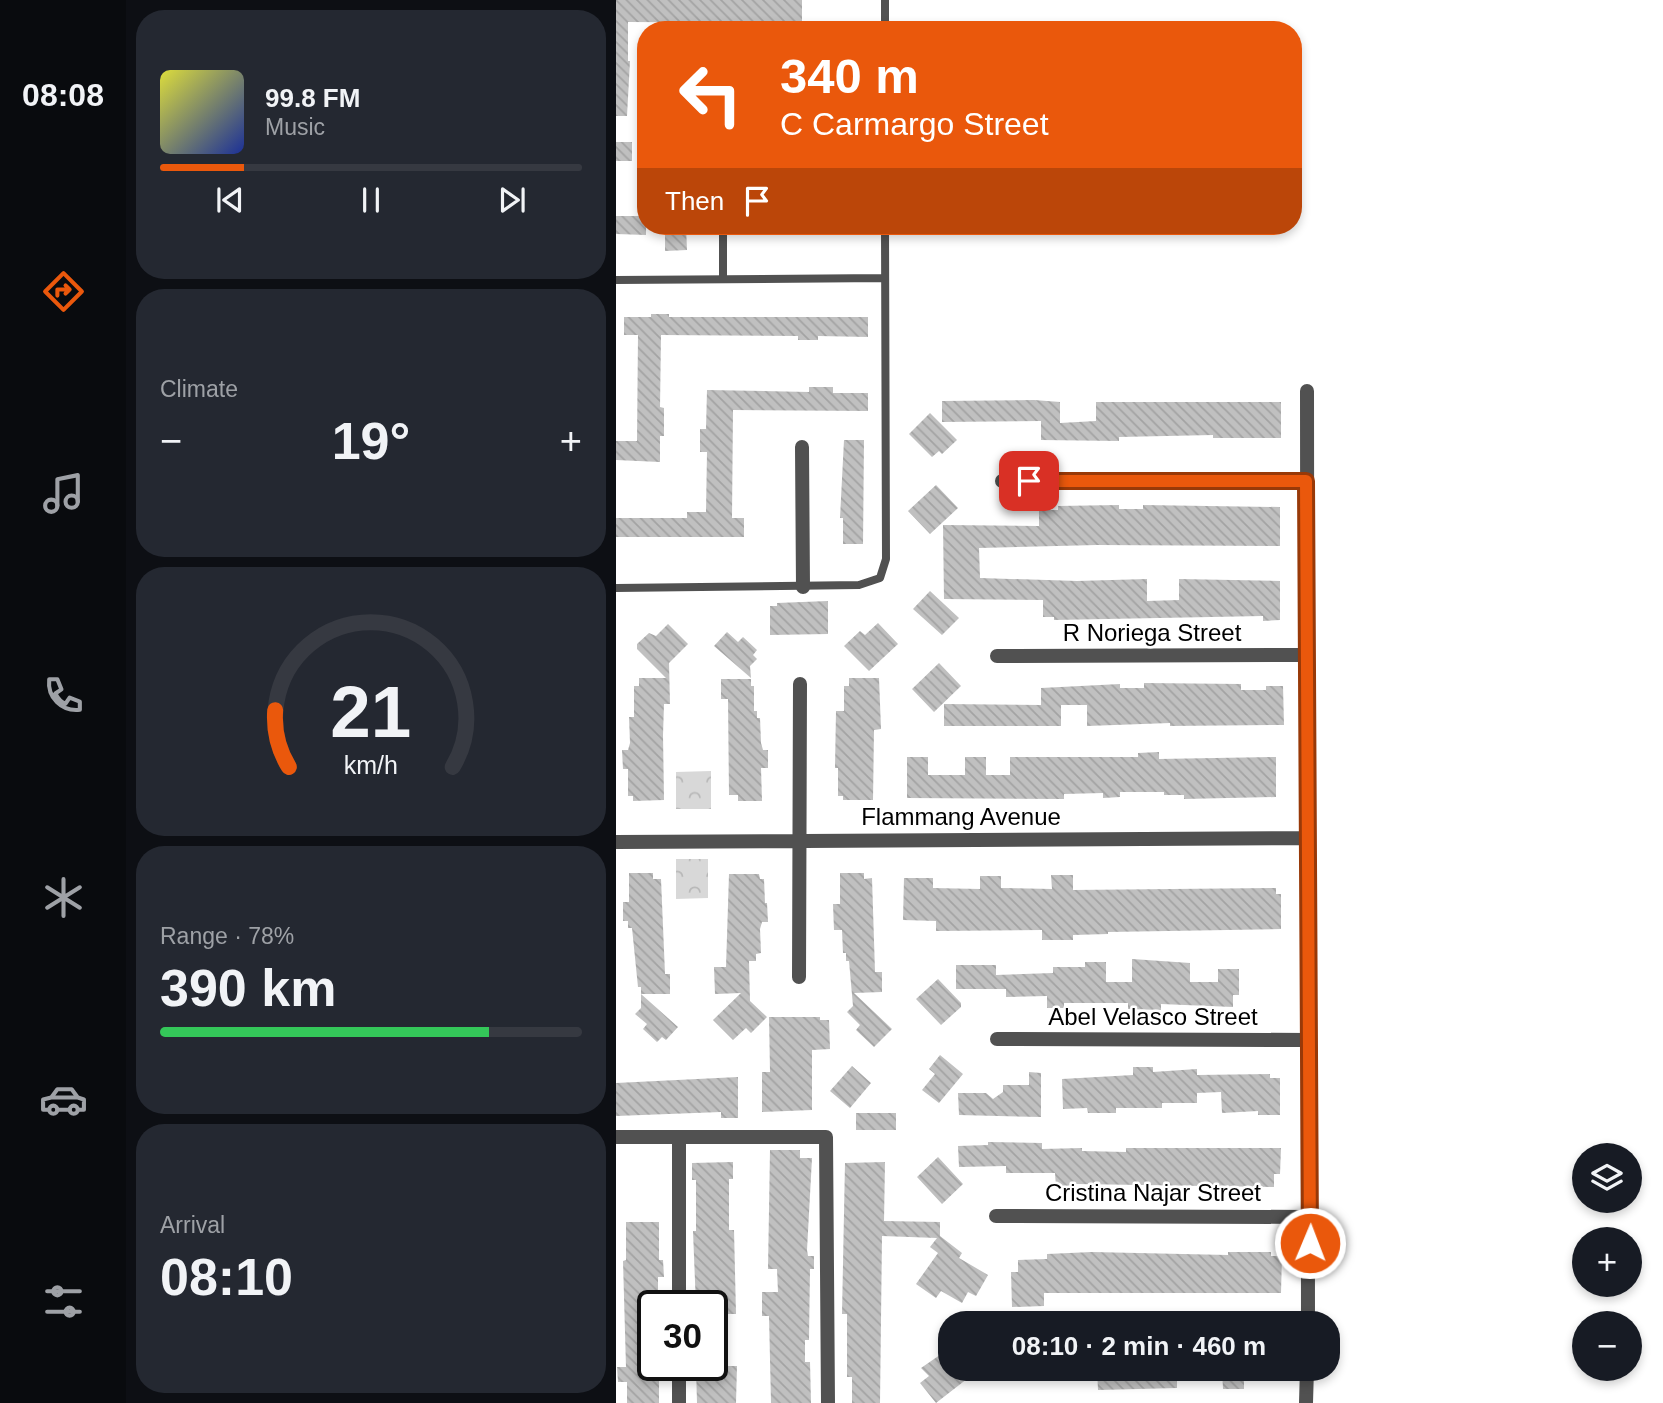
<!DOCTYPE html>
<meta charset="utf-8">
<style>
:root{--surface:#171b24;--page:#242831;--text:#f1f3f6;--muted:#9ea1a6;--line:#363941;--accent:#ea580c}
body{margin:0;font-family:Arial,sans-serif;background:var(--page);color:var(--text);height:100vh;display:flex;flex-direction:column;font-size:26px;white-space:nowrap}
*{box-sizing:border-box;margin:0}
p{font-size:23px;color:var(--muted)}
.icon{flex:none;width:38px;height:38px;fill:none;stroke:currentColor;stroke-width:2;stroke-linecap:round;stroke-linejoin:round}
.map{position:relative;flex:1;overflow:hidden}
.side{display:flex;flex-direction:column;gap:10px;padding:10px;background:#0d0f14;width:490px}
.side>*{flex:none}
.banner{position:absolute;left:21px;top:21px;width:665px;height:214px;border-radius:28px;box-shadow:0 4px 10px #0003;background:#ea580c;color:#fff;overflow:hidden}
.buttons{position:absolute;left:956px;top:1143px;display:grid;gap:14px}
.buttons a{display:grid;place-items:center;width:70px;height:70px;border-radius:50%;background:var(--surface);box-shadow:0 4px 10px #0003;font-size:35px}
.speed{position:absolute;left:21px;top:1290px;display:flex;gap:14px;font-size:35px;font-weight:700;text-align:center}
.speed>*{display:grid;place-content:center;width:91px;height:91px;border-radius:50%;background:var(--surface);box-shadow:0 4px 10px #0003;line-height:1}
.speed .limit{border:4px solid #111;border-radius:10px;background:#fff;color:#111}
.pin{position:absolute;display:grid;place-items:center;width:60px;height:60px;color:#fff;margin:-30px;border-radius:14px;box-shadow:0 4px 10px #0006}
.me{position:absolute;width:77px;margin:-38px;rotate:1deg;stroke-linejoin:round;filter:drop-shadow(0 0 5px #0008)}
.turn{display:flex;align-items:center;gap:24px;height:147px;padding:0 28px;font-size:32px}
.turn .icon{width:91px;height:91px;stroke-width:2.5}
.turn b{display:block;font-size:49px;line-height:60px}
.then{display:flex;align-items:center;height:66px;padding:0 28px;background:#0003;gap:14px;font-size:26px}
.big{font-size:52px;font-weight:800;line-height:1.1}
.side .widget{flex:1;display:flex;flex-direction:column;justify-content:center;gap:10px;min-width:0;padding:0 24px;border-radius:28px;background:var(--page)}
.side .dial{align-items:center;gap:0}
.dial svg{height:182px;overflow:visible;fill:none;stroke:var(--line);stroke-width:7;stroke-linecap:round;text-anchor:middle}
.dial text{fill:var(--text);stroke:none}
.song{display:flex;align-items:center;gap:21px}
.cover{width:84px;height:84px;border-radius:10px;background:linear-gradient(135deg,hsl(60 70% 55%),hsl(230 70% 35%))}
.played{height:7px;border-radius:4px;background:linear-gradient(90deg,var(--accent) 20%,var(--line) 20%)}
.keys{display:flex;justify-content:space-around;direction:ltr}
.heat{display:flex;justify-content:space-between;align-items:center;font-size:38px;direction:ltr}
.charge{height:10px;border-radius:5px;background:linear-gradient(90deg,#34c759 78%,var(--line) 0)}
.trip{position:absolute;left:322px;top:1311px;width:402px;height:70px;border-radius:28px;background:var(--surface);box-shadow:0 4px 10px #0003;font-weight:800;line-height:70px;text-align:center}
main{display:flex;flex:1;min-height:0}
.dock{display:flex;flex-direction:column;width:126px;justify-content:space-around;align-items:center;background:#090b0e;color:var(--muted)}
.dock .icon{width:49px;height:49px}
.dock .on{color:var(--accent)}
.dock b{font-size:32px;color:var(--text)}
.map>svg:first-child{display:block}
.forest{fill:url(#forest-crowns)}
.building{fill:url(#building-back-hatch)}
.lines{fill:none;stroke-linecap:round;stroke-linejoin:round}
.service{stroke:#515151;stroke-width:8}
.minor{stroke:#515151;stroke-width:14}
.route-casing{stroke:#983908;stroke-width:18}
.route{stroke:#ea580c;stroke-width:12}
.labels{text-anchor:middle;stroke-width:5;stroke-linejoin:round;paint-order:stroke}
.street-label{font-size:24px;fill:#000;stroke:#fff}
</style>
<main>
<nav class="dock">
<b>08:08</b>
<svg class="icon on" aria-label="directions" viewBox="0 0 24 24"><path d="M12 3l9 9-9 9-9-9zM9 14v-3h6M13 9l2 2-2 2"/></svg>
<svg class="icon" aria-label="music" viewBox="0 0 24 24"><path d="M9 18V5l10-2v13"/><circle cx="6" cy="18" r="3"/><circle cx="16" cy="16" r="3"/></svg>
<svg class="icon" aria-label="phone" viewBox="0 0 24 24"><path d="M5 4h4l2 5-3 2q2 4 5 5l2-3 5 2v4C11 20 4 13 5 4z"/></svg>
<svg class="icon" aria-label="climate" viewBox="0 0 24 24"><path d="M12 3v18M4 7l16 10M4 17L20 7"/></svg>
<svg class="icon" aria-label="car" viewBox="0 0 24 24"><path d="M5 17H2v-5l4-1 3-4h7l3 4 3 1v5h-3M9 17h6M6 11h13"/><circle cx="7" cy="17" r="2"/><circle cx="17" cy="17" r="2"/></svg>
<svg class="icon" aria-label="filters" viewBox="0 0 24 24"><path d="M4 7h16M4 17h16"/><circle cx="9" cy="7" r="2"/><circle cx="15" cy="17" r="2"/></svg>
</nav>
<section class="side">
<div class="widget">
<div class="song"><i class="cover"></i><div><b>99.8 FM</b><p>Music</p></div></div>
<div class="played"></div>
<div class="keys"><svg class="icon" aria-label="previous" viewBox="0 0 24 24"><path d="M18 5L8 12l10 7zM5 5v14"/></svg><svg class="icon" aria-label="pause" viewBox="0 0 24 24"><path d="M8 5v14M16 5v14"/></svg><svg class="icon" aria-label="next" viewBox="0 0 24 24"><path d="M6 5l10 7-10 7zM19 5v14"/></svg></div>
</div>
<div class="widget"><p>Climate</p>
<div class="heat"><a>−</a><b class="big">19°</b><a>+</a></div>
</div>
<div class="widget dial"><svg viewBox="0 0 100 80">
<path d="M14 69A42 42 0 1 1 86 69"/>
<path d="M14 69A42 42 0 0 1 8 44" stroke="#ea580c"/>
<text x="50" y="56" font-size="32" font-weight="700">21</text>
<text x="50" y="72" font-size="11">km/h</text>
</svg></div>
<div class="widget"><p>Range · 78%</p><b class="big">390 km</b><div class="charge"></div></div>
<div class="widget"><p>Arrival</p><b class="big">08:10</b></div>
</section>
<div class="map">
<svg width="1047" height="1403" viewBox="0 0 1047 1403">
<defs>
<pattern id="forest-crowns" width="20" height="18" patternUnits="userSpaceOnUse" patternTransform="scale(1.75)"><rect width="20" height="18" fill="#d8d8d8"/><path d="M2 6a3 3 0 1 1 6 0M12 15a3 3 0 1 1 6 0" fill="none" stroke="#b8b8b8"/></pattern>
<pattern id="building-back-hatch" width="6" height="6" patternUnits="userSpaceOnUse" patternTransform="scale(1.75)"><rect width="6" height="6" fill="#c0c0c0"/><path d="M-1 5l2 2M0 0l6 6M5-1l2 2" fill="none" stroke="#a3a3a3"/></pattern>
</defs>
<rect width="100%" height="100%" fill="#fff"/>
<!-- forest -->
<path class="forest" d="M95,771V809H60V772Z
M60,859H92V898L60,899Z"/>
<!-- building -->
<path class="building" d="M0,0H186V23L12,22V61H14L11,116H0Z
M0,142H16V161H0Z
M0,216H30V235L0,234Z
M49,226H70L71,250L49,251Z
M35,314H53V317H252V337L202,336V340H182V336L45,335L44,407L48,408V436H44V462L0,460V441H21L22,335H8V317H35Z
M193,387H217V393H252V411L117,410L116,518H128V537H0V518H71V512H90L91,452H84V429H90L91,390L193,392Z
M418,400L444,402V423L480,421V402H665V438H597V435L503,437V441L425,440V421L326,422V401Z
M314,413L341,440L326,454L323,451L316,457L293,434Z
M228,440H248L247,544H227V518H224Z
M320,485L342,508L314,534L292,511Z
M503,505V509H527V505L664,507V546L481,545L363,548L364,578L461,581L531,579V601L563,600V579L664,581V620L647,621V616L438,620V617H427V600L328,599L327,525L423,526V510H442V506Z
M314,591L343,618L326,635L297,609Z
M212,601V634L154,635V606H161V603Z
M262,623L282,644L253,671L228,646L244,631L249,635Z
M52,624L72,644L53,663L54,704H48L47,735L48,800L17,801V796H12V769H7L6,750H12L14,743L13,717H18V686H23V678H50L21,649V644L33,633L40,636Z
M111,632L122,642L127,637L141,650L137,655L141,659L134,666L135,678L98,646Z
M323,663L345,686L318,712L296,689Z
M233,678H263L265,729L258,730L257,800H227V796H222V768H219L220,711H228V686H233Z
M105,679H135V686H138V711H141V718H144L145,743L147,750H152V768H145L146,801H122V795H113L112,699H105Z
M528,683L625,684V690H650V686H667L668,725L554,726V723L471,726V705H445V726H328V704L425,705V688L504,684V688H528Z
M543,752V759L660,757V797L568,799V795H548V792H504V797L487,798V793L448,794V799L291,798V757H312V775H349V757H370V775H394V757H522V753Z
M13,873H37V879H45L49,974H54V994H25V987H22L16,928H12V921H7V902H13Z
M224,873H248V879L256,878L259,972H266V992L238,993L276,1029L258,1047L240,1030L244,1025L231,1012L237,1006L233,961H230V953H227L226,930H218L217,904H224Z
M113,874H143L144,879H148L149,903H151L152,922H146L144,929L145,953L140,954V961H133L134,1001L151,1017L135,1033L130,1028L117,1040L97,1020L125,993L99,994L98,967H110Z
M435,875H457V890L660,888V894H665V929L492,932V934L457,935V940H426V930L320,931V921L287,920L288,878H317V888L364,889V876H385V888L436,889Z
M516,959L574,963V982H602V969H623V995H617V1007L545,1004V1010L512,1009V1003H448V1008H431V996L390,997V989H340V965H380V975L437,973V967H469V962H490V982H516Z
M322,979L345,1003V1007L325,1025L300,999Z
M25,994L62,1027L50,1040L46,1037L41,1042L27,1029L31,1024L19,1014L25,1008Z
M153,1017H204V1020H213L214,1049L196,1050V1110L146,1112V1072H154Z
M324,1055L347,1074L323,1103L306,1090L319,1074L313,1069Z
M236,1066L255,1083L234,1108L214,1091Z
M517,1067H537V1072L581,1069V1075L654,1074V1078H664V1115H642V1111L606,1113L605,1092L581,1093V1103H546V1108H500V1113H472L471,1108L447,1109L446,1079L517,1075Z
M413,1072L425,1073V1117L343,1115L342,1093H370L377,1099L387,1092V1085H413Z
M122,1077V1118H105V1112L0,1116V1083Z
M240,1113H280V1130H240Z
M372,1142L426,1143V1149L466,1148V1151L510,1152V1148H665L664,1174H658V1187L460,1184V1187H440L439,1173H390V1166L343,1167L342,1146L372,1145Z
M154,1150H184V1158H196L191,1250L192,1256H198V1269H194L193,1340H189V1362H194L195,1403H155L153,1316H146V1292H162L161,1269H152Z
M322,1157L347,1184L326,1204L301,1177Z
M117,1162V1179H113V1230H118L120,1314H111V1366H121L120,1403H81L80,1367L96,1366V1306H80L77,1231H80V1180H76V1163Z
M269,1162L268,1221L324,1222V1236L346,1253L343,1258L372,1275L360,1296L352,1292L346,1303L325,1291L320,1298L300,1284L322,1253L314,1247L321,1238L266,1236L264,1403H236V1377H231V1314H226L229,1163Z
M10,1222H43V1260H47L48,1277H42V1306H37V1366H43V1403H11V1382H2L1,1367H10L7,1261L10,1260Z
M476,1252L612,1255V1252H655V1256H666L665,1293H428V1306L396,1307L395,1272H402V1260L431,1259V1254Z
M334,1348V1368H365L320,1403L304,1383L313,1376L305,1368Z
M481,1368H561V1388L482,1390Z
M606,1368H628V1389H607Z"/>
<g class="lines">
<!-- service -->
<path class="service" d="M269,0V30
M107,279V226
M0,280L269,278
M0,588L243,585L264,578L270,559L269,226"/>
<!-- minor -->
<path class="minor" d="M691,391L692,1323
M186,447L187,587
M386,481H690
M381,656L692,655
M0,842L690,838
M183,977L184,684
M381,1039L693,1040
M0,1137H210L212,1403
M63,1137V1306
M380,1216L694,1217
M63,1365V1403
M690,1403L691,1368"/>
</g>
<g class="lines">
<defs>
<path id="route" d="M413,481H690L694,1243"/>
</defs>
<!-- route casing -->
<use href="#route" class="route-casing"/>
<!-- route -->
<use href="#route" class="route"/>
</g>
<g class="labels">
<!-- street labels -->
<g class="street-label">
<text x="536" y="641">R Noriega Street</text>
<text x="345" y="825">Flammang Avenue</text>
<text x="537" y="1025">Abel Velasco Street</text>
<text x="537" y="1201">Cristina Najar Street</text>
</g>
</g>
</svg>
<div class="buttons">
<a><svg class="icon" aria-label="layers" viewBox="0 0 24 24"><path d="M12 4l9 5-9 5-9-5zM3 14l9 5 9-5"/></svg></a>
<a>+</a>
<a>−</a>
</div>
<div class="speed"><div class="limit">30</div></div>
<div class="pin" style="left:413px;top:481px;background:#d93025"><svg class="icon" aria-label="arrive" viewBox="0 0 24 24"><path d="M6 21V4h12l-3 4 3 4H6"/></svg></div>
<svg class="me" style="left:694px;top:1243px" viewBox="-20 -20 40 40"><circle r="17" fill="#ea580c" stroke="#fff" stroke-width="3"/><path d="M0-11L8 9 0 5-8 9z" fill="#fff"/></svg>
<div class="trip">08:10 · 2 min · 460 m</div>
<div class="banner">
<div class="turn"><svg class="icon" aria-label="left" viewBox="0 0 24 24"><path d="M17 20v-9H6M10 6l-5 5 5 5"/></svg><div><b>340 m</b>C Carmargo Street</div></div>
<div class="then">Then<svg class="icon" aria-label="arrive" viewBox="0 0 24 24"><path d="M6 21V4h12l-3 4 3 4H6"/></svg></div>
</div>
</div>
</main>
